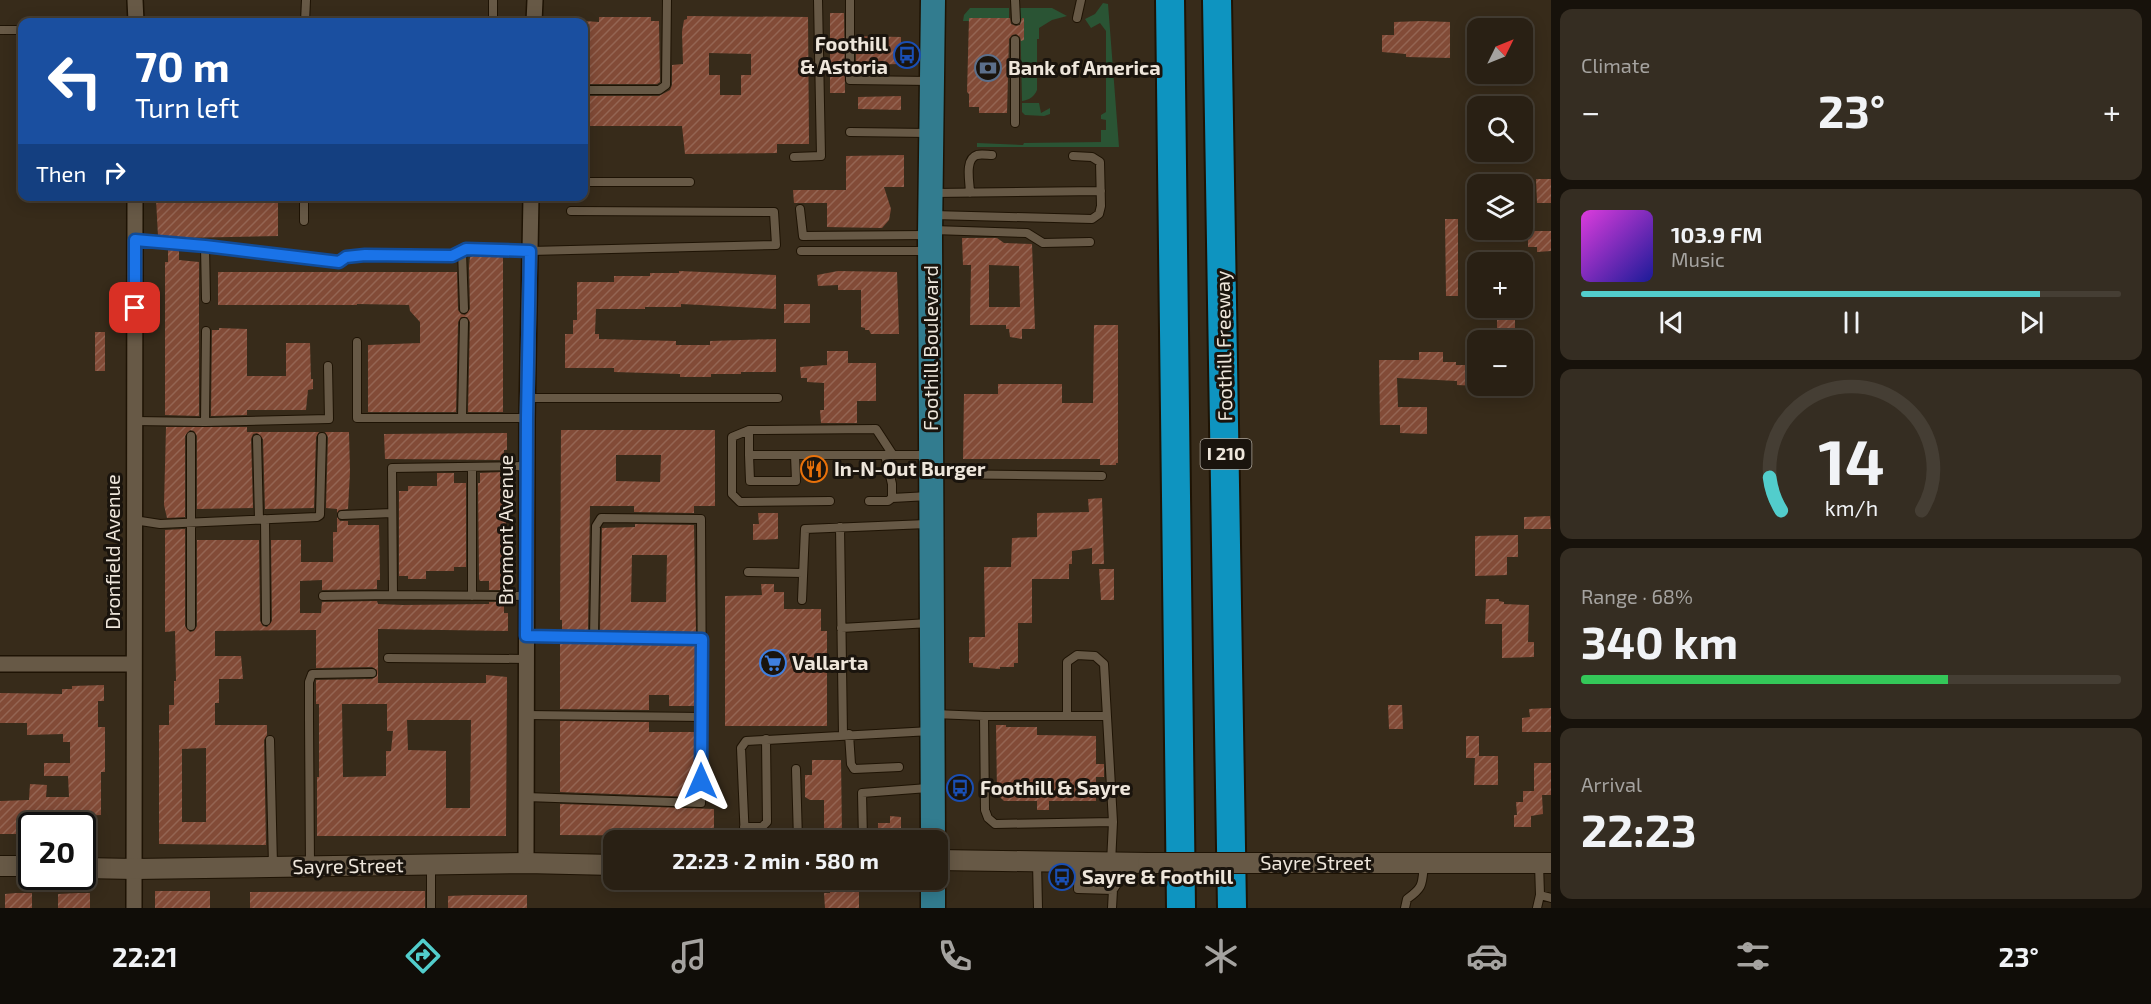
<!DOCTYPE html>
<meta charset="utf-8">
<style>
:root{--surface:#292014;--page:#352d22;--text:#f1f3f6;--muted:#a5a3a0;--line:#453e34;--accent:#52cdcc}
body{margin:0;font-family:"Exo 2",sans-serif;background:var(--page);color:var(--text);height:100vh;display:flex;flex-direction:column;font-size:22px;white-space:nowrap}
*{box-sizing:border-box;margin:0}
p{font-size:20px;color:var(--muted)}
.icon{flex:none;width:33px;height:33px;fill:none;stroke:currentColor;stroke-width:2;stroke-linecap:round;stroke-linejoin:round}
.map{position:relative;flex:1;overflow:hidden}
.drawer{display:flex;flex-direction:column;gap:9px;padding:9px;background:#17120b;width:600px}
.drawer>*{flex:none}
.banner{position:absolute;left:18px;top:18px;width:570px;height:183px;border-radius:12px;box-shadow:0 3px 15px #0003,0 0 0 2px var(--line);background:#1a4fa0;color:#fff;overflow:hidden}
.needle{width:39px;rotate:47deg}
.tools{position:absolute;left:1467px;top:18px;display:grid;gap:12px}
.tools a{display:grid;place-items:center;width:66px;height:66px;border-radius:12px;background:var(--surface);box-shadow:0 3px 15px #0003,0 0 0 2px var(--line);font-size:30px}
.speed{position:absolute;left:18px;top:812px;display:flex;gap:12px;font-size:30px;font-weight:700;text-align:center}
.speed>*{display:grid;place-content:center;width:78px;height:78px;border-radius:50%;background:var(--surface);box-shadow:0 3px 15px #0003,0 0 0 2px var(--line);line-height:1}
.speed .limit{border:3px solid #111;border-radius:9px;background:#fff;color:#111}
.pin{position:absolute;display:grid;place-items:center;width:51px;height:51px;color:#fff;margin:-26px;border-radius:12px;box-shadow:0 3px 9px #0006}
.me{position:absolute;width:66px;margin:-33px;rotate:0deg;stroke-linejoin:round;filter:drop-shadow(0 0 4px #0008)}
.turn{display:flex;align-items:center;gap:21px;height:126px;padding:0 18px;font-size:27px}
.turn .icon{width:78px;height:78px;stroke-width:2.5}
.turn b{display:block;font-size:42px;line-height:51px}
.then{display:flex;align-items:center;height:57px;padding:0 18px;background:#0003;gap:12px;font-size:22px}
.big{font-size:45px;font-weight:700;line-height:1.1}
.drawer .tile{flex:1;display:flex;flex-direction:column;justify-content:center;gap:9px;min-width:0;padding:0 21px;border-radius:12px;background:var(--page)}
.drawer .dial{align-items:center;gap:0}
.dial svg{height:156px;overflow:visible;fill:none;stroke:var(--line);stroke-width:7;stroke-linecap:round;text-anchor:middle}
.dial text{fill:var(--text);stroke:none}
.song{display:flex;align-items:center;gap:18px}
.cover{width:72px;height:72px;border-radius:9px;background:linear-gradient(135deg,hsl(300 70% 55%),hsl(240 70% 35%))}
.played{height:6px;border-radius:3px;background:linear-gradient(90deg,var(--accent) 85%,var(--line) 85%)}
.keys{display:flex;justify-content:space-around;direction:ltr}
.heat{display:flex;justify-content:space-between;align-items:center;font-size:33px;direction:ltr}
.charge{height:9px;border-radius:4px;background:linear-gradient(90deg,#34c759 68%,var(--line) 0)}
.trip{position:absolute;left:603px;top:830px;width:345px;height:60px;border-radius:12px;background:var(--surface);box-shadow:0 3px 15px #0003,0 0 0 2px var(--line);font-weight:700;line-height:60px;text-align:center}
.menu{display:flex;height:96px;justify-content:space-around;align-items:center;background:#100d08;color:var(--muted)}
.menu .icon{width:42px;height:42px}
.menu .selected{color:var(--accent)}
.menu b{font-size:27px;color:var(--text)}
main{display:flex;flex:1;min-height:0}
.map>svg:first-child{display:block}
.green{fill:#2a5434}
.building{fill:url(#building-hatch);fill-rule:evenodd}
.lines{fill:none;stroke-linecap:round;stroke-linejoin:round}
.service-casing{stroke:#1e1304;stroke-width:10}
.minor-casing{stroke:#1e1304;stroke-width:18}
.tertiary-casing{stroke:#1e1304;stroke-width:22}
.primary-casing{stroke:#1e1304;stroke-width:27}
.motorway-casing{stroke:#1e1304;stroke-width:32}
.service{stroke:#675946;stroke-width:8}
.minor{stroke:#675946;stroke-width:15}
.tertiary{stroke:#675946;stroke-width:20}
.primary{stroke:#327c8f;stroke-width:24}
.motorway{stroke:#0e94c0;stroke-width:28}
.tertiary-bridge-casing{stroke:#1e1304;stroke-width:22;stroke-linecap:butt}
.tertiary-bridge{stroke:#675946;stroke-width:20}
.route-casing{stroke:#114b97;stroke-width:15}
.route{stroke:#1a73e8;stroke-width:10}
.labels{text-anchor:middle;stroke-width:6;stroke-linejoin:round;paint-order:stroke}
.shield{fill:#1a140d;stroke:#aea79d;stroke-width:1.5}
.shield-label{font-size:18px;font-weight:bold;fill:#eee6db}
.poi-label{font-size:20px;font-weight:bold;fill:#eee6db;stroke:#1a140d;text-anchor:start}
.street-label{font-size:20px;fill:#eee6db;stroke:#1a140d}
</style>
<main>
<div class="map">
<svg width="1551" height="908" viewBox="0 0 1551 908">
<defs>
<pattern id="building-hatch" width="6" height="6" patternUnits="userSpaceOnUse" patternTransform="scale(1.5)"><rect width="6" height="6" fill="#824b37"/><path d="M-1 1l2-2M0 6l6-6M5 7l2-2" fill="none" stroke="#946553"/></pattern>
</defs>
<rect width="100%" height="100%" fill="#372b1a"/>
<!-- green -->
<path class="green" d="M1103,3L1108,4L1119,147H977V143L1023,145L1024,143L1101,142V130H1106V120L1101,119V115L1106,112V31L1100,23L1091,28L1085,19L1095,14Z
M970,8H1009V18H969V21H963L964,15Z
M1020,8H1052L1067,16L1052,20L1039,28V39H1037V90C1034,97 1029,100 1022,101Z
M1022,103H1039L1041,113L1050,108V114L1044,116L1025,115L1022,112Z"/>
<!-- building -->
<path class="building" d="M830,13H844L845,93H830Z
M687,16L808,17L809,144H777V153L685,154L682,126H584V96H659L670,90L672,85V65L683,64L682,32L684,20L687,19ZM709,53L751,54V75H741V95H720V75H709Z
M599,17H651V21H659L660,82L657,84H584V21L599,22Z
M969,18H1010L1011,24L1016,26L1020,25L1022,18H1024V40L1021,41L1020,37L1016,34L1012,35L1009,39L1007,113H979V107H969V94L967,92Z
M1422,21L1450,22V58L1406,57V54L1382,52V35H1394V22Z
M1522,33H1535V70H1522Z
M856,36L901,37V64L856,65Z
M901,96V110L858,109V97Z
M904,155V187H884L891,209L889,220L882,228L827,227V203H794L793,190H846V156Z
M1536,179H1551V203H1537Z
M158,196H278V236L179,238L158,236L156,199Z
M1445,219H1458V296H1446Z
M1528,231H1551V251L1537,252V247H1528Z
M962,238H997L1004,243L1032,244L1035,329H1022V339L1010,337L1009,329H1006V325H970L971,265H963ZM989,265L1019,266L1020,307H989Z
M168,249L179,250V260L199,262V416L165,415V262H168Z
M473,256L503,257V412H468L470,322L467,317H461L458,322L456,412H368V345L420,343V322L410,311L409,305L357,304V305H218V272H457L458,310L461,314L465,315L470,309L469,266L470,257Z
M679,271L776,275V309L681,304V307H645V309H596L595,334H599V339L676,341V345H710V341L776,339V372H741V374H711V377H680V374L614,372V368H565V334H573V320H577V282H614V276H650V273H679Z
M838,271L897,272L899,334H871L869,330H865V328L861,327V290H838V285L818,286L817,275Z
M784,304H810V323H784Z
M1497,308H1515V340H1497Z
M1094,325H1118V463H1116V465H1100V459H963L964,394H998V384H1062V403H1093Z
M219,328L247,329V376H286V343H310L311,379H313V389L308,390L306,410H247V415L211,416L212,330H219Z
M95,332H105V371H95Z
M827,351H848V363H876V401H857V423H821L820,410H824V383L807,382V378H801L800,367L827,365Z
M1419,352H1443V362H1456V365H1478V386L1457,385V381L1397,378L1398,407H1427V434L1400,433V425H1380L1379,360H1419Z
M166,427H247V432H319L316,437L314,508L265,509L263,439L257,433L253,434L251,439L253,508L197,509V436L194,431L190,430L185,436V517L167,518L164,505Z
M561,430H715V506H694V513L634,512V506H590L588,630H562V620H560ZM616,455H661L660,482L616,481Z
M325,432H349L350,472L348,509L339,510L337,513V509L326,508L328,437Z
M507,433V450H504V460L385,459L384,434Z
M504,472V478H506V586H504V590H489V581H480L479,579L478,483H480V473Z
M437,473H454V483H466V567H454V571H426V579H408V576H399V491H408V486H437Z
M1102,498L1104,564H1092V548L1072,551V564H1069V579H1032V623H1018V663H1014V667H1000V669L973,667V663H969V637H985L984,567H1011L1012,538L1037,537V513L1089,512L1088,499Z
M758,513H778V539L753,540V524H759Z
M1550,516L1551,529H1524V517Z
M337,517L340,521H348V525H379L380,580H377V589L322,590V580L300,581V613H321L322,602L377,601L378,604L403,605L489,604V602H504V613H508V631L378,629V683H486V675L507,677L506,836H317V777H319V704H316V680L372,679L377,676V670L372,667L316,668V630L215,631V656H241L243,679H219V703H215V725H267V735L264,740L266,845L159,844V725H169V705H174V681H176L175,631L165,632V530L185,529V626L190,632L194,631L197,626V540H259L260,621L263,626L267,627L272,621L271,540H301V562H333V532H337ZM342,704H387V731H393L391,751H386V776L343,777ZM407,720H471L470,808H446V751L408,750ZM206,748V822H182V749Z
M635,524L694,525L696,633L600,630L602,528L635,527ZM632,555H667L666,602H631Z
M1518,535V557H1507V575L1475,576V536Z
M1099,569H1114V600H1101Z
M761,584H774V592H784V609H821V631H827V726H725V596L762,595Z
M1486,599H1499V601L1504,602V604L1529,605L1528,642H1534V657L1502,658V624H1485Z
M562,642L696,645V706H669V695H649V710L560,709V644H562Z
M104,685V701H98V727H105V772H101V815L53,817V822H46V824L23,827V834H0V801L29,800L30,784L47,785L46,797H69L68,776H44V763H70V742H63V734L27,735V723H0V693L62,694V689H72V686Z
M1388,705H1402L1403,729H1389Z
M1551,708V732H1522V718L1530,717L1529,709Z
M560,721L649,722V732H695V797L560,792Z
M996,725H1006V727H1037V735L1096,736V764H1104V777H1096V801H1049V810H1037V801H1004L997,794Z
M1466,736H1479V756H1498V785H1474L1475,758H1466Z
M812,760H841L842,835L824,836V800H810L805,797V775H812Z
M1534,763H1551V795H1542L1543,814L1531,816V827H1514V815H1517L1516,802H1523V791H1534Z
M560,804L714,809V836L560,835Z
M890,816L901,817V837H878V823H890Z
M830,884H859V908H825L824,893H830Z
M155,891H210V908H155Z
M399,891H425V908H250V892Z
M16,893H32V908H5V894Z
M77,893H90V908H58V894Z
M475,895H527V908H448V896Z"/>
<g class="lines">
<defs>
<path id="service" d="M493,0V22
M850,0V80L930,81
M1015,0L1016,20
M1077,18L1081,0
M305,22L306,0
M0,30H22
M584,90H659L666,85L667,0
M1015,123V40
M850,132L928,133
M794,157L821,156L818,0
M584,182H690
M934,193L1101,191
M970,193C970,183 964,159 977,155C981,154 988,155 992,155
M800,209L803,236L926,235
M933,215L1092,219L1099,214L1101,206L1100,162L1092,157L1073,156
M304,221V196
M933,230L1027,233L1043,243L1090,242
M135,240L205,246
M462,251L464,309
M801,251H926
M206,299L205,246L339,262L346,257L365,255L452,256L466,249L530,251L776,245L774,212L571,211
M357,342V418H527
M527,398H778
M462,418L464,322
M135,421L205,422L329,419L328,366
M205,422L206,331
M749,430V455
M191,436V626
M257,439L259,519
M795,455L796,481H750L749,455C809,455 868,455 927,455
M885,455L892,484V498
M933,474L1102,476
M830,501L740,502L732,494V437L749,430L876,429L893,455
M869,501H888L892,498L929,496
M342,515L392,513
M265,519L266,621
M134,520L160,524L317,517L320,515L322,437
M840,527L843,735
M748,572L803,573
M323,596L393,595
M472,596V467
M526,596L393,595L392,468L527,466
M802,600L805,529L927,524
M841,628L930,623
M594,636L702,639
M388,658L526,659
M934,714L984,716L985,810L988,818L995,824L1113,822L1111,863
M526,715L702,717L701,519L601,518L596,526L594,636H526
M984,716H1106
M1067,716V662L1077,655L1095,656L1104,664L1113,822
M849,734L851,764L854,769L899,767
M270,740L273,865
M796,769L798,840
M526,797L701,803L702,717
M744,827H762L767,822L766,739
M745,840L741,748L746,741L931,731
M863,840L862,793L928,788
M1037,862L1038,908
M1079,863L1078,889L1113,890L1122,876L1124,864
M310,865L309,720V682L312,674L372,673
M431,866V908
M1540,895L1551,898
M1112,908L1113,890
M1405,908L1407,899C1424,887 1422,884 1424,863
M1537,908L1540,895L1539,864"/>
<path id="minor" d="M135,0L136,22
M534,22L535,0
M0,664H134
M526,863L527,418L531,196
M134,908L135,196"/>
<path id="tertiary" d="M938,860L1148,863
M1277,863H1551
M0,866H32
M82,868L135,869L526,863L614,865"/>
<path id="primary" d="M933,840L930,235L933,0
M933,908V879"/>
<path id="motorway" d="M1170,0L1181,908
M1217,0L1232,908"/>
</defs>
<!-- service casing -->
<use href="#service" class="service-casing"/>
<!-- minor casing -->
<use href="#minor" class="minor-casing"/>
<!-- tertiary casing -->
<use href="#tertiary" class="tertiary-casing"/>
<!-- primary casing -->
<use href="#primary" class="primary-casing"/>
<!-- motorway casing -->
<use href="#motorway" class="motorway-casing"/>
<!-- service -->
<use href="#service" class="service"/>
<!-- minor -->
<use href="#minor" class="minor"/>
<!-- tertiary -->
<use href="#tertiary" class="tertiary"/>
<!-- primary -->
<use href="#primary" class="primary"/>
<!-- motorway -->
<use href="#motorway" class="motorway"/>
<defs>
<path id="tertiary-bridge" d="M1148,863H1277"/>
</defs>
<!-- tertiary-bridge casing -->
<use href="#tertiary-bridge" class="tertiary-bridge-casing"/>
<!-- tertiary-bridge -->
<use href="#tertiary-bridge" class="tertiary-bridge"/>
</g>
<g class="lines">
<defs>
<path id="route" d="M135,308V240L205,246L339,262L346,257L365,255L452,256L466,249L530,251L527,418L526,636L702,639L701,781"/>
</defs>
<!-- route casing -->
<use href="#route" class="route-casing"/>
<!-- route -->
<use href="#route" class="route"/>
</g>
<!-- icons -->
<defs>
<symbol id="bus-ring" viewBox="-11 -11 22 22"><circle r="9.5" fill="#1a140d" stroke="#1a4fb4" stroke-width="1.5"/><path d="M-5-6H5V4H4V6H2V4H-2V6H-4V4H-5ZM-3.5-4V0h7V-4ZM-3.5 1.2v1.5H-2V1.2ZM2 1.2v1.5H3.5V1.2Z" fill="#1a4fb4"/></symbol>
<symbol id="bank-ring" viewBox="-11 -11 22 22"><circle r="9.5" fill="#1a140d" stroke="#5c6f8a" stroke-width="1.5"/><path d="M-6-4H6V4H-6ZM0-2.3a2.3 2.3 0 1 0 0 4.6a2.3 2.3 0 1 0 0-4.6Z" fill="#5c6f8a"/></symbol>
<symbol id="restaurant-ring" viewBox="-11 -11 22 22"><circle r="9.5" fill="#1a140d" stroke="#e8710a" stroke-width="1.5"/><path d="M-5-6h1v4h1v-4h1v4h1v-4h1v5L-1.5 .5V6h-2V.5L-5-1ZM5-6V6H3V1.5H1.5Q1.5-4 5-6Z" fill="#e8710a"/></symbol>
<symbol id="supermarket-ring" viewBox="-11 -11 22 22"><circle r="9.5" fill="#1a140d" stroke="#3f7fe0" stroke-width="1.5"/><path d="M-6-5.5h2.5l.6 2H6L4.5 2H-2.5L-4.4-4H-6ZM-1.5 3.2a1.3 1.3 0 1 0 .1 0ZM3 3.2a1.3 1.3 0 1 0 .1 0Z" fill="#3f7fe0"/></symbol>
</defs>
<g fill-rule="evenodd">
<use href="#bus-ring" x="892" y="40" width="30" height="30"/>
<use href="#bank-ring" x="973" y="53" width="30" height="30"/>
<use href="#restaurant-ring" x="799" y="454" width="30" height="30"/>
<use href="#supermarket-ring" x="758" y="648" width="30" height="30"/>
<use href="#bus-ring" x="945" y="773" width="30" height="30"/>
<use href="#bus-ring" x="1047" y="862" width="30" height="30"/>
</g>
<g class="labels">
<!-- shield labels -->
<rect class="shield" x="1200.5" y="439" width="51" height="30" rx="4.5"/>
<g class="shield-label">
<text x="1226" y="460">I 210</text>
</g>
<!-- poi labels -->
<g class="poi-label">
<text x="888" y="51" text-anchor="end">Foothill<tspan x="888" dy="23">&amp; Astoria</tspan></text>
<text x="1008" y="75">Bank of America</text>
<text x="834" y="476">In-N-Out Burger</text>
<text x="792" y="670">Vallarta</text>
<text x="980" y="795">Foothill &amp; Sayre</text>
<text x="1082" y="884">Sayre &amp; Foothill</text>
</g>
<!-- street labels -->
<g class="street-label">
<text transform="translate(1224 346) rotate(-91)" y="7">Foothill Freeway</text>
<text transform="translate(931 348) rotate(-90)" y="7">Foothill Boulevard</text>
<text transform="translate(506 530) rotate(-90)" y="7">Bromont Avenue</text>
<text transform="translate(113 552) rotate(-90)" y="7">Dronfield Avenue</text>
<text x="1316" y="870">Sayre Street</text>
<text transform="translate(348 866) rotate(-1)" y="7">Sayre Street</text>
</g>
</g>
</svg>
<div class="tools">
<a><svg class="needle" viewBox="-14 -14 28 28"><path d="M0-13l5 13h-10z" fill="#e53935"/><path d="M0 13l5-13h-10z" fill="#a5a3a0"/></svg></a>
<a><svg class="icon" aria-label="search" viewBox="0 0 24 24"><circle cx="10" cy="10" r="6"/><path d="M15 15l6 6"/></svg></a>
<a><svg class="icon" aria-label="layers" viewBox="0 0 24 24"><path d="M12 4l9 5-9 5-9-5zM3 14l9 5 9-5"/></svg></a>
<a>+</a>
<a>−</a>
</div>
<div class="speed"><div class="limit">20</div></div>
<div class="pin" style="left:135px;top:308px;background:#d93025"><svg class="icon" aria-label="arrive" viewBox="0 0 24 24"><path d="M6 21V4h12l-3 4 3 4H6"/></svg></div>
<svg class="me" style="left:701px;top:781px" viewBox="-20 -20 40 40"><path d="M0-17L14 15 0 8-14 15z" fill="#1a73e8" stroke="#fff" stroke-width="4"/></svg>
<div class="trip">22:23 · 2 min · 580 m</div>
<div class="banner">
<div class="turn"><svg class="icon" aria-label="left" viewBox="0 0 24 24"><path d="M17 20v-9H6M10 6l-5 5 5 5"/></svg><div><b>70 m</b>Turn left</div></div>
<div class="then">Then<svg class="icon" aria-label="right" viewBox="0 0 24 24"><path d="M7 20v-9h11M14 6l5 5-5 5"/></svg></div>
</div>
</div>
<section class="drawer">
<div class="tile"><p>Climate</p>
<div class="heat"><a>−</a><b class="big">23°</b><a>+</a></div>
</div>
<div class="tile">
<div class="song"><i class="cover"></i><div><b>103.9 FM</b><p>Music</p></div></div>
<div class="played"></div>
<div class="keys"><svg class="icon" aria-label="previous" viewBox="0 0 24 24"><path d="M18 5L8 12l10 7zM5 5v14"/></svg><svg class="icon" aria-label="pause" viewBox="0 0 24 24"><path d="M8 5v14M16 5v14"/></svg><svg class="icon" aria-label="next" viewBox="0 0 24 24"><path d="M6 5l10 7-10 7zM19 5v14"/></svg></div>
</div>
<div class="tile dial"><svg viewBox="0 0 100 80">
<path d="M14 69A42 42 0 1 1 86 69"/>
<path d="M14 69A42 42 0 0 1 8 52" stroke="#52cdcc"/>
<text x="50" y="56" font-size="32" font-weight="700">14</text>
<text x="50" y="72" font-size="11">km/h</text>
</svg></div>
<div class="tile"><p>Range · 68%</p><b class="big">340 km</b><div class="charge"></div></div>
<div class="tile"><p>Arrival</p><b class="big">22:23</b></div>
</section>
</main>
<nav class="menu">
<b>22:21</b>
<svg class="icon selected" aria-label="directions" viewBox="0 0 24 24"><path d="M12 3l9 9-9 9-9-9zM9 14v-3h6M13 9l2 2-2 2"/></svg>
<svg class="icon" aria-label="music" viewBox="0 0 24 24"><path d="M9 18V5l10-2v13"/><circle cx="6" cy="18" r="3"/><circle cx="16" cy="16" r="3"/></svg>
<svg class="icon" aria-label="phone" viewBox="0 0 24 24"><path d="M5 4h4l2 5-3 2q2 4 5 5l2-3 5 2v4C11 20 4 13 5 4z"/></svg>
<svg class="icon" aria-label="climate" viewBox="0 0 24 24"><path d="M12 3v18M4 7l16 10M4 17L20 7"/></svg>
<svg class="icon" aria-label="car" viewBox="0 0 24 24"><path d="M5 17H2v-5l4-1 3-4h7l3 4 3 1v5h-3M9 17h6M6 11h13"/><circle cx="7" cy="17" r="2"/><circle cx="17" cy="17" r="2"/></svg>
<svg class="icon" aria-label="filters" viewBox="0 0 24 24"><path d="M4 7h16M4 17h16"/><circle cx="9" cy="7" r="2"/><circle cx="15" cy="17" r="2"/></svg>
<b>23°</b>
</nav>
